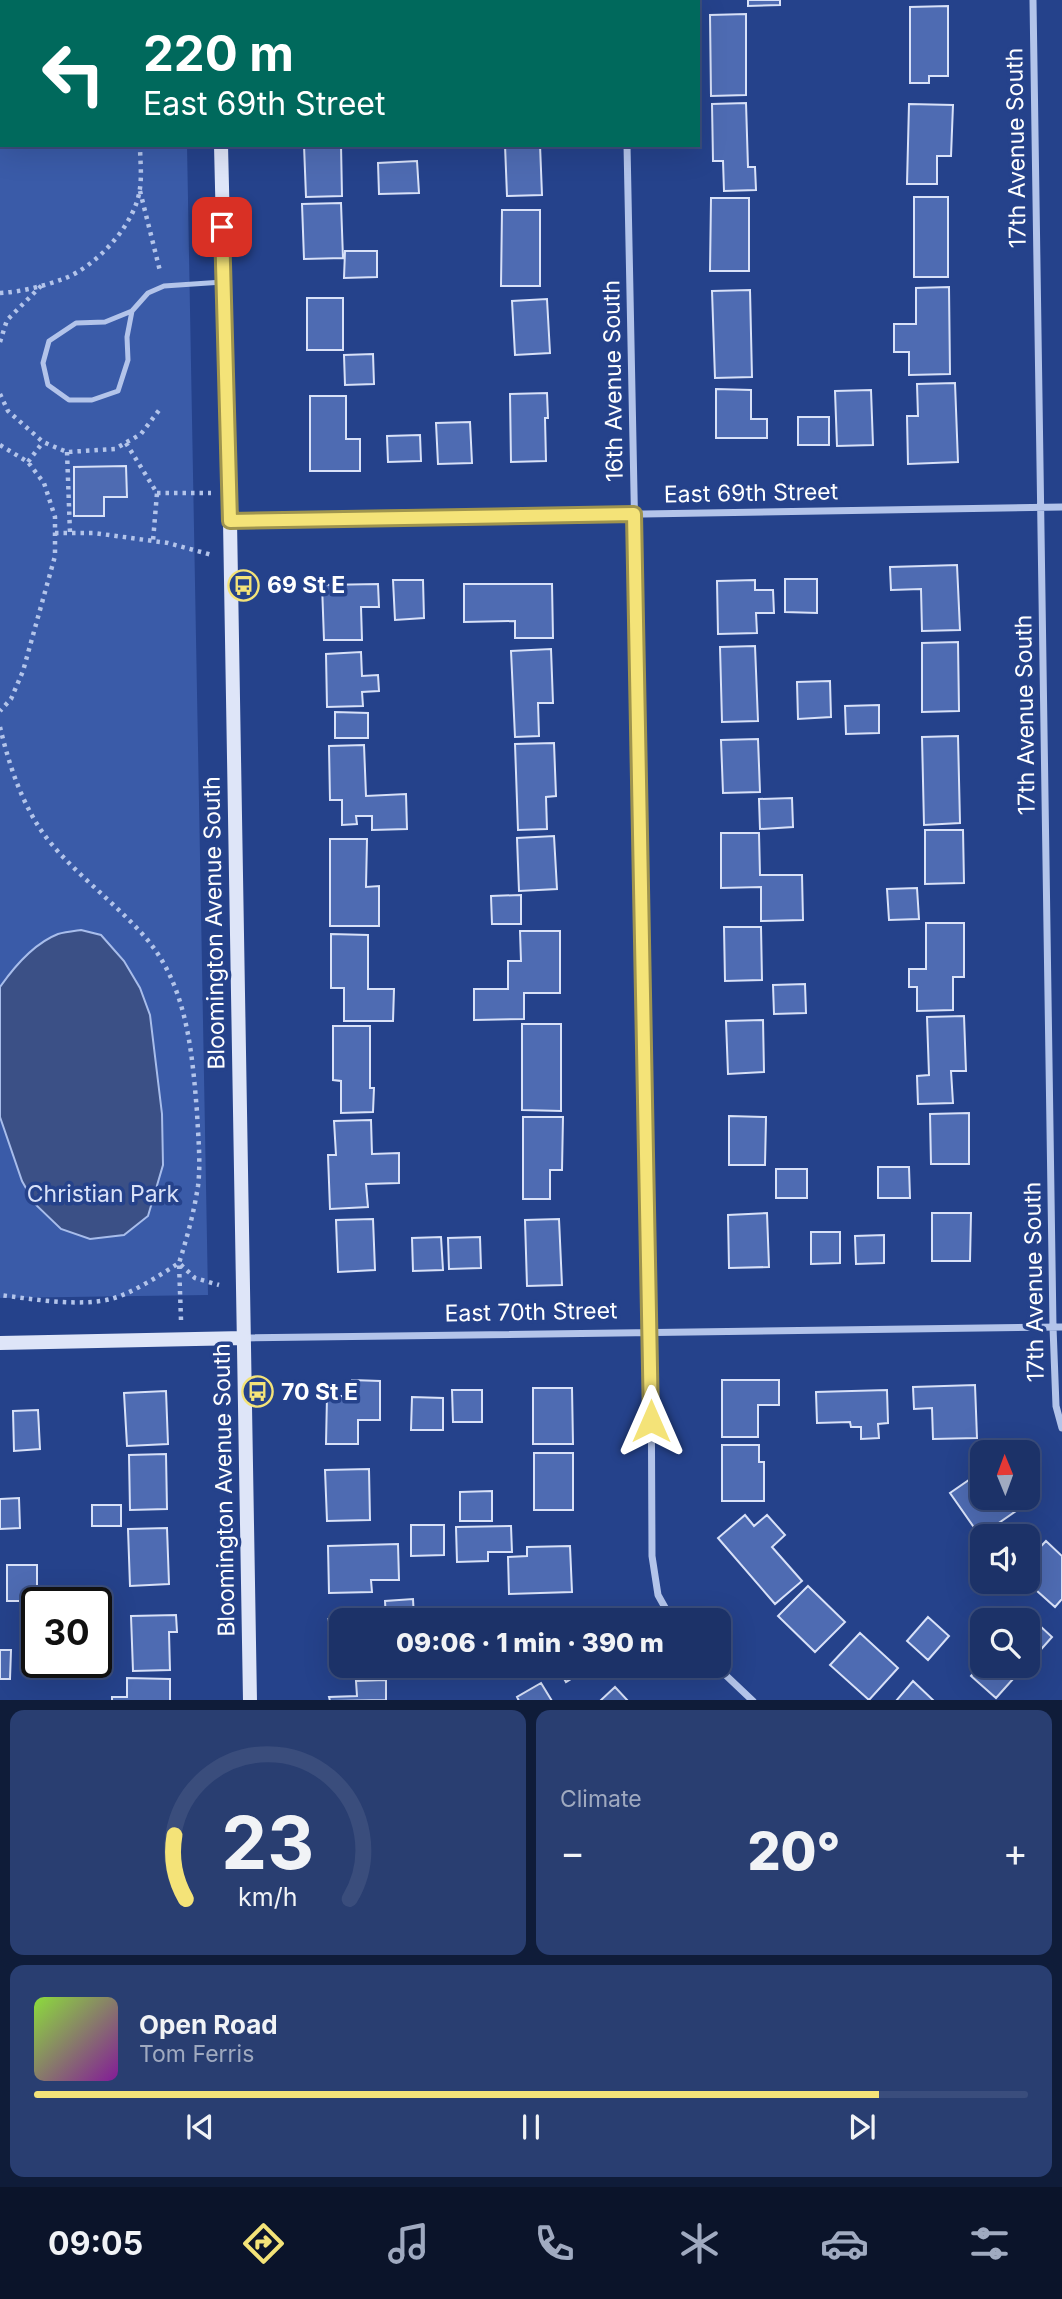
<!DOCTYPE html>
<meta charset="utf-8">
<style>
:root{--surface:#1c3268;--page:#293e71;--text:#f1f3f6;--muted:#a0aac0;--line:#3a4d7c;--accent:#f4e378}
body{margin:0;font-family:Inter,sans-serif;background:var(--page);color:var(--text);height:100vh;display:flex;flex-direction:column;font-size:26px;white-space:nowrap}
*{box-sizing:border-box;margin:0}
p{font-size:23px;color:var(--muted)}
.icon{flex:none;width:38px;height:38px;fill:none;stroke:currentColor;stroke-width:2;stroke-linecap:round;stroke-linejoin:round}
.map{position:relative;height:1700px;overflow:hidden}
.details{display:flex;flex-direction:column;gap:10px;padding:10px;background:#0f1c39;flex:1}
.details>*{flex:none}
.top-card{position:absolute;left:0px;top:0px;width:700px;height:147px;box-shadow:0 7px 28px #0002,0 0 0 2px var(--line);background:#00695c;color:#fff;overflow:hidden}
.needle{width:46px;rotate:359deg}
.tools{position:absolute;left:970px;top:1440px;display:grid;gap:14px}
.tools a{display:grid;place-items:center;width:70px;height:70px;border-radius:14px;background:var(--surface);box-shadow:0 7px 28px #0002,0 0 0 2px var(--line);font-size:35px}
.speed{position:absolute;left:21px;top:1587px;display:flex;gap:14px;font-size:35px;font-weight:700;text-align:center}
.speed>*{display:grid;place-content:center;width:91px;height:91px;border-radius:50%;background:var(--surface);box-shadow:0 7px 28px #0002,0 0 0 2px var(--line);line-height:1}
.speed .limit{border:4px solid #111;border-radius:10px;background:#fff;color:#111}
.pin{position:absolute;display:grid;place-items:center;width:60px;height:60px;color:#fff;margin:-30px;border-radius:14px;box-shadow:0 4px 10px #0006}
.me{position:absolute;width:77px;margin:-38px;rotate:0deg;stroke-linejoin:round;filter:drop-shadow(0 0 5px #0008)}
.turn{display:flex;align-items:center;gap:24px;height:147px;padding:0 28px;font-size:32px}
.turn .icon{width:91px;height:91px;stroke-width:2.5}
.turn b{display:block;font-size:49px;line-height:60px}
.big{font-size:52px;font-weight:800;line-height:1.1}
.details .tile{flex:1;display:flex;flex-direction:column;justify-content:center;gap:10px;min-width:0;padding:0 24px;border-radius:14px;background:var(--page)}
.details .dial{align-items:center;gap:0}
.dial svg{height:182px;overflow:visible;fill:none;stroke:var(--line);stroke-width:7;stroke-linecap:round;text-anchor:middle}
.dial text{fill:var(--text);stroke:none}
.song{display:flex;align-items:center;gap:21px}
.cover{width:84px;height:84px;border-radius:10px;background:linear-gradient(135deg,hsl(90 70% 55%),hsl(290 70% 35%))}
.played{height:7px;border-radius:4px;background:linear-gradient(90deg,var(--accent) 85%,var(--line) 85%)}
.keys{display:flex;justify-content:space-around;direction:ltr}
.heat{display:flex;justify-content:space-between;align-items:center;font-size:38px;direction:ltr}
.details .tiles{flex:1;display:grid;gap:10px;grid-template-columns:1fr 1fr}
.tile:last-child{grid-column:span 2}
.trip{position:absolute;left:329px;top:1608px;width:402px;height:70px;border-radius:14px;background:var(--surface);box-shadow:0 7px 28px #0002,0 0 0 2px var(--line);font-weight:800;line-height:70px;text-align:center}
.tabs{display:flex;height:112px;justify-content:space-around;align-items:center;background:#0b142a;color:var(--muted)}
.tabs .icon{width:49px;height:49px}
.tabs .current{color:var(--accent)}
.tabs b{font-size:32px;color:var(--text)}
.map>svg:first-child{display:block}
.green{fill:#3a5ba8}
.water{fill:#3b5086;stroke:#a8bdeb;stroke-width:2}
.building{fill:#4e6bb2;stroke:#d8e1f8;stroke-width:2}
.lines{fill:none;stroke-linecap:round;stroke-linejoin:round}
.path{stroke:#b3c4ea;stroke-width:4.5;stroke-dasharray:3.5 5;stroke-linecap:butt}
.lane{stroke:#b3c4ea;stroke-width:5}
.street{stroke:#b3c4ea;stroke-width:7}
.secondary{stroke:#dee5f8;stroke-width:14}
.route-casing{stroke:#9f944e;stroke-width:18}
.route{stroke:#f4e378;stroke-width:12}
.labels{text-anchor:middle;stroke-width:7;stroke-linejoin:round;paint-order:stroke}
.street-label{font-size:23px;fill:#fff;stroke:#25428b}
.poi-label{font-size:23px;font-weight:bold;fill:#fff;stroke:#25428b;text-anchor:start}
.park-label{font-size:23px;fill:#d8e1f8;stroke:#25428b}
</style>
<div class="map">
<svg width="1062" height="1701" viewBox="0 0 1062 1701">
<rect width="100%" height="100%" fill="#25428b"/>
<!-- green -->
<path class="green" d="M0,0H185L2,2V145H187L208,1295L0,1298Z"/>
<!-- water -->
<path class="water" d="M81,930L101,935L124,961L140,988L150,1015L162,1114L163,1165L148,1216L124,1235L90,1239L61,1229L35,1204L22,1181L0,1117V987C14,967 35,943 58,934C65,932 74,931 81,930Z"/>
<!-- building -->
<path class="building" d="M748,0H780V5L748,6Z
M948,6V76H929V83H910V7Z
M746,14V95L711,96L710,15Z
M746,103L748,167H755L756,190L724,191L723,161H713L712,104Z
M909,104L953,105L951,156H937V184H907Z
M304,145H341L342,196L306,197Z
M505,145H540L542,195L507,196Z
M417,161L419,193L379,194L378,163Z
M914,197H948V277H914Z
M711,198H749V271H710Z
M341,203L343,258L304,259L302,204Z
M502,210H540V286H501Z
M345,251H377V277L344,278Z
M949,287L950,374L909,375V352H894V324H916V288Z
M750,290L752,377L715,378L712,291Z
M307,298H343V350H307Z
M547,299L550,353L515,355L512,301Z
M373,354L374,384L345,385L344,355Z
M955,383L958,462L908,464L907,416H918L917,384Z
M716,389L751,390V419H767V438H716Z
M871,390L873,445L837,446L835,391Z
M547,393L548,418H545L546,461L511,462L510,394Z
M310,396H346V439H360V471H310Z
M798,417H829V445H798Z
M470,422L472,463L438,464L436,423Z
M420,435L421,461L388,462L387,436Z
M126,466L127,497H104V516H74V467Z
M957,565L960,630L922,631L921,589L891,590L890,567Z
M785,579H817V613L785,612Z
M393,580H423L424,618L395,620Z
M755,580V590H773L774,613H756L757,633L718,634L717,581Z
M378,584L379,607H361L362,640H324L322,585Z
M464,584H552L553,638H515V621L464,622Z
M958,642L959,711L922,712V643Z
M755,646L758,721L722,722L720,647Z
M551,649L553,703H538L539,736L515,737L511,651Z
M361,652L362,676L378,675L379,691L362,692L363,706L327,707L326,654Z
M830,681L831,717L798,719L797,682Z
M879,705V733L846,734L845,706Z
M335,712L368,713V738H335Z
M958,736L960,823L924,825L922,737Z
M758,739L760,792L723,793L721,740Z
M554,743L556,796L546,797L547,829L518,830L515,744Z
M364,745L366,796L406,794L407,829L372,830V816H356L357,824L342,825V800H330L329,746Z
M792,798L793,827L760,829L759,799Z
M925,830H963L964,883L925,884Z
M721,833H759L760,875H802L803,920L761,921V887L721,888Z
M554,836L557,889L519,891L517,838Z
M330,839H367L366,887L379,886V926H330Z
M917,888L919,919L889,920L887,889Z
M521,895V924H492L491,896Z
M926,923H964V977H953V1010L917,1011V987H909V969H926Z
M724,927H761L762,980L725,981Z
M520,931H560V993H524V1019L474,1020V989H508V961H521Z
M331,934L368,935V989H394L393,1021H344V988H331Z
M805,984L806,1013L774,1014L773,985Z
M964,1016L966,1071H951L953,1103L918,1104L917,1076L929,1075L927,1017Z
M763,1020L764,1072L728,1074L726,1021Z
M522,1024H561V1111L522,1110Z
M333,1026H370V1088H374L373,1112L341,1113V1081L333,1080Z
M969,1113V1164H931L930,1114Z
M729,1116L766,1117L765,1165H729Z
M523,1117H563L562,1170H550V1199H523Z
M371,1120L372,1154L399,1153V1183L366,1184L368,1207L330,1209L328,1155H336L334,1121Z
M878,1167H909L910,1198H878Z
M776,1169H807V1198H776Z
M767,1213L769,1267L729,1268L728,1215Z
M932,1213H971L970,1261H932Z
M373,1219L375,1270L338,1272L336,1220Z
M559,1219L562,1285L527,1286L525,1220Z
M811,1232H840V1263L811,1264Z
M884,1235V1263L856,1264L855,1236Z
M441,1237L443,1270L413,1271L412,1238Z
M480,1237L481,1268L449,1269L448,1238Z
M352,1380L380,1381V1420H358V1444H326L327,1396H352Z
M722,1380H779V1405H758V1437H722Z
M975,1385L977,1438L933,1439L932,1408L914,1409L913,1387Z
M533,1388H572L573,1444H533Z
M452,1390H482V1422H453Z
M887,1390L888,1423L878,1424L879,1438L861,1439V1427H851L850,1422L817,1423L816,1392Z
M166,1391L168,1444L127,1446L124,1393Z
M412,1397L443,1398V1430H411Z
M38,1410L40,1449L14,1451L13,1411Z
M722,1445H759V1462H764V1501H722Z
M534,1453H573V1510H534Z
M166,1454L167,1509L130,1510L129,1455Z
M369,1469L370,1520L327,1521L325,1470Z
M982,1471V1498H1006L1016,1511L980,1536L950,1493Z
M492,1491V1521H460V1492Z
M19,1498L20,1528L0,1529V1499Z
M92,1505H121V1526H92Z
M745,1515L754,1526L767,1515L785,1535L772,1547L802,1581L775,1604L718,1538Z
M411,1525H444V1555L411,1556Z
M511,1526L512,1552H488V1561L457,1562L456,1527Z
M167,1528L169,1584L130,1586L128,1529Z
M1046,1541L1062,1556V1599L1055,1607L1027,1582V1561Z
M398,1544L399,1580H371L372,1592L329,1593L328,1546Z
M570,1546L572,1592L509,1594L508,1557L527,1556V1547Z
M7,1565H37V1601H7Z
M808,1586L845,1622L815,1652L778,1616Z
M413,1599L414,1618L386,1620L385,1601Z
M176,1615L177,1632H169L170,1670L133,1671L131,1616Z
M928,1617L949,1636L928,1660L907,1641Z
M371,1618L372,1620H341V1666H373V1670L330,1671L328,1619Z
M1039,1625L1052,1637L1036,1655L1027,1647V1637Z
M860,1633L898,1668L869,1700L830,1665Z
M0,1650H11L10,1679H0Z
M982,1664L998,1666L1013,1679L996,1698L971,1676Z
M557,1666H592L566,1682Z
M127,1678L170,1679V1701H112V1697H127Z
M386,1680V1700L330,1701L329,1697L357,1696L356,1681Z
M913,1681L934,1701H896Z
M541,1683L552,1701H519L517,1697Z
M615,1687L628,1701H600Z"/>
<g class="lines">
<!-- path -->
<path class="path" d="M152,2V0
M140,191L160,271
M0,293C20,292 44,286 63,279C96,267 136,224 140,188C142,174 140,159 140,145
M0,342L7,320L43,284
M0,394L8,411L43,442L67,452L115,449L141,434L160,409
M126,443L157,493L153,541
M0,445L28,462L44,483L55,517V556L23,671L11,699L0,711
M67,452L70,533
M28,462L43,442
M157,493H211
M55,533H94L168,543L212,555
M0,727C10,769 25,814 54,847C82,879 117,905 145,937C187,985 192,1051 197,1112C198,1136 201,1162 198,1186C194,1212 187,1238 179,1263C160,1275 133,1293 111,1299C79,1307 32,1299 0,1295
M181,1320L179,1263L195,1278L219,1285"/>
<!-- lane -->
<path class="lane" d="M132,311L127,337L128,360L118,391L92,400H69L48,385L43,363L49,341L76,323L105,322L132,311L148,293L164,286L223,282"/>
<!-- street -->
<path class="street" d="M624,0V2
M1033,0L1053,1327L1056,1406L1062,1428
M627,145L651,1334L652,1556L658,1595L672,1620
M230,521L1062,507
M244,1338L1062,1327
M716,1666L753,1701"/>
<!-- secondary -->
<path class="secondary" d="M218,0V2
M221,145L230,521L250,1701
M0,1343L244,1338"/>
</g>
<g class="lines">
<defs>
<path id="route" d="M222,227L230,521L634,514L651,1421"/>
</defs>
<!-- route casing -->
<use href="#route" class="route-casing"/>
<!-- route -->
<use href="#route" class="route"/>
</g>
<!-- icons -->
<defs>
<symbol id="bus-ring" viewBox="-11 -11 22 22"><circle r="9.5" fill="#25428b" stroke="#f4e378" stroke-width="1.5"/><path d="M-5-6H5V4H4V6H2V4H-2V6H-4V4H-5ZM-3.5-4V0h7V-4ZM-3.5 1.2v1.5H-2V1.2ZM2 1.2v1.5H3.5V1.2Z" fill="#f4e378"/></symbol>
</defs>
<g fill-rule="evenodd">
<use href="#bus-ring" x="226" y="568" width="35" height="35"/>
<use href="#bus-ring" x="240" y="1374" width="35" height="35"/>
</g>
<g class="labels">
<!-- street labels -->
<g class="street-label">
<text transform="translate(1016 148) rotate(-91)" y="8">17th Avenue South</text>
<text transform="translate(613 381) rotate(-91)" y="8">16th Avenue South</text>
<text transform="translate(751 493) rotate(-1)" y="8">East 69th Street</text>
<text transform="translate(1025 715) rotate(-91)" y="8">17th Avenue South</text>
<text transform="translate(214 923) rotate(-91)" y="8">Bloomington Avenue South</text>
<text transform="translate(1034 1282) rotate(-91)" y="8">17th Avenue South</text>
<text transform="translate(531 1312) rotate(-1)" y="8">East 70th Street</text>
<text transform="translate(224 1490) rotate(-91)" y="8">Bloomington Avenue South</text>
</g>
<!-- poi labels -->
<g class="poi-label">
<text x="267" y="593">69 St E</text>
<text x="281" y="1400">70 St E</text>
</g>
<!-- park labels -->
<g class="park-label">
<text x="103" y="1202">Christian Park</text>
</g>
</g>
</svg>
<div class="tools">
<a><svg class="needle" viewBox="-14 -14 28 28"><path d="M0-13l5 13h-10z" fill="#e53935"/><path d="M0 13l5-13h-10z" fill="#a0aac0"/></svg></a>
<a><svg class="icon" aria-label="sound" viewBox="0 0 24 24"><path d="M4 9h4l5-4v14l-5-4H4zM17 9q2 3 0 6"/></svg></a>
<a><svg class="icon" aria-label="search" viewBox="0 0 24 24"><circle cx="10" cy="10" r="6"/><path d="M15 15l6 6"/></svg></a>
</div>
<div class="speed"><div class="limit">30</div></div>
<div class="pin" style="left:222px;top:227px;background:#d93025"><svg class="icon" aria-label="arrive" viewBox="0 0 24 24"><path d="M6 21V4h12l-3 4 3 4H6"/></svg></div>
<svg class="me" style="left:651px;top:1421px" viewBox="-20 -20 40 40"><path d="M0-17L14 15 0 8-14 15z" fill="#f4e378" stroke="#fff" stroke-width="4"/></svg>
<div class="trip">09:06 · 1 min · 390 m</div>
<div class="top-card">
<div class="turn"><svg class="icon" aria-label="left" viewBox="0 0 24 24"><path d="M17 20v-9H6M10 6l-5 5 5 5"/></svg><div><b>220 m</b>East 69th Street</div></div>
</div>
</div>
<section class="details">
<div class="tiles">
<div class="tile dial"><svg viewBox="0 0 100 80">
<path d="M14 69A42 42 0 1 1 86 69"/>
<path d="M14 69A42 42 0 0 1 9 41" stroke="#f4e378"/>
<text x="50" y="56" font-size="32" font-weight="700">23</text>
<text x="50" y="72" font-size="11">km/h</text>
</svg></div>
<div class="tile"><p>Climate</p>
<div class="heat"><a>−</a><b class="big">20°</b><a>+</a></div>
</div>
<div class="tile">
<div class="song"><i class="cover"></i><div><b>Open Road</b><p>Tom Ferris</p></div></div>
<div class="played"></div>
<div class="keys"><svg class="icon" aria-label="previous" viewBox="0 0 24 24"><path d="M18 5L8 12l10 7zM5 5v14"/></svg><svg class="icon" aria-label="pause" viewBox="0 0 24 24"><path d="M8 5v14M16 5v14"/></svg><svg class="icon" aria-label="next" viewBox="0 0 24 24"><path d="M6 5l10 7-10 7zM19 5v14"/></svg></div>
</div>
</div>
</section>
<nav class="tabs">
<b>09:05</b>
<svg class="icon current" aria-label="directions" viewBox="0 0 24 24"><path d="M12 3l9 9-9 9-9-9zM9 14v-3h6M13 9l2 2-2 2"/></svg>
<svg class="icon" aria-label="music" viewBox="0 0 24 24"><path d="M9 18V5l10-2v13"/><circle cx="6" cy="18" r="3"/><circle cx="16" cy="16" r="3"/></svg>
<svg class="icon" aria-label="phone" viewBox="0 0 24 24"><path d="M5 4h4l2 5-3 2q2 4 5 5l2-3 5 2v4C11 20 4 13 5 4z"/></svg>
<svg class="icon" aria-label="climate" viewBox="0 0 24 24"><path d="M12 3v18M4 7l16 10M4 17L20 7"/></svg>
<svg class="icon" aria-label="car" viewBox="0 0 24 24"><path d="M5 17H2v-5l4-1 3-4h7l3 4 3 1v5h-3M9 17h6M6 11h13"/><circle cx="7" cy="17" r="2"/><circle cx="17" cy="17" r="2"/></svg>
<svg class="icon" aria-label="filters" viewBox="0 0 24 24"><path d="M4 7h16M4 17h16"/><circle cx="9" cy="7" r="2"/><circle cx="15" cy="17" r="2"/></svg>
</nav>
